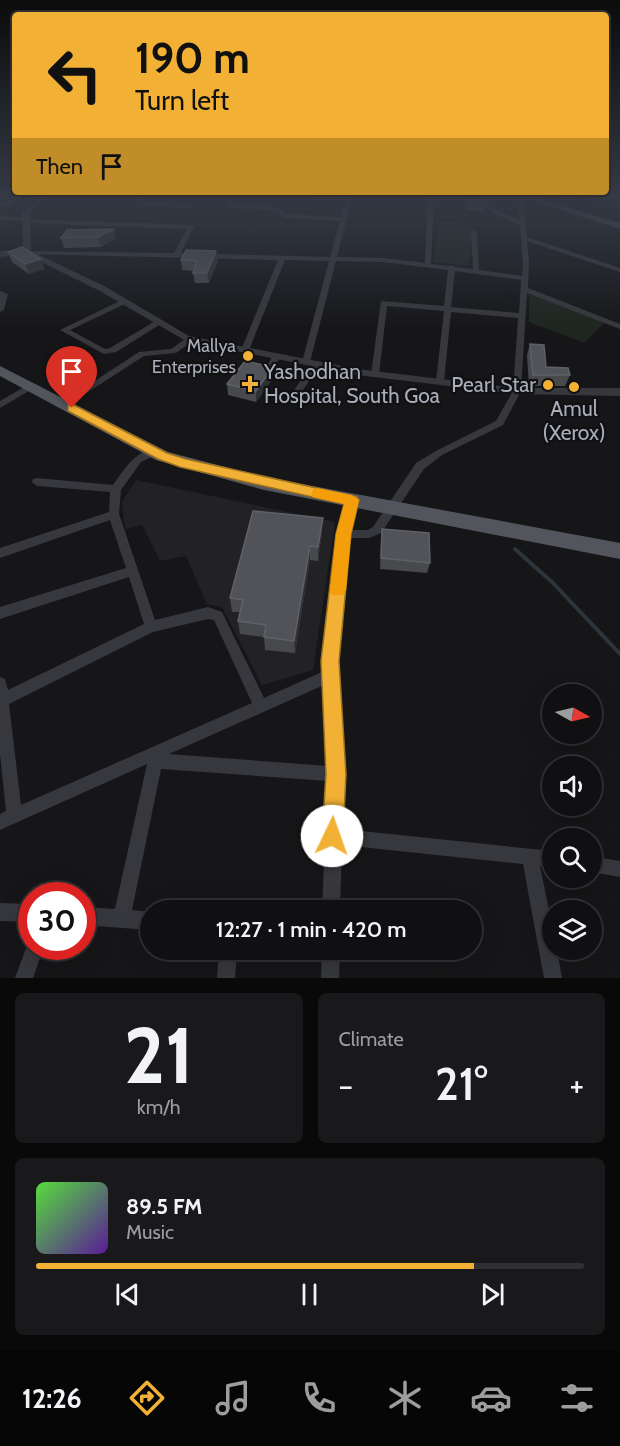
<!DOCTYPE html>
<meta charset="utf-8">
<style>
:root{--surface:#101012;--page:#19191b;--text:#f1f3f6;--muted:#9c9d9f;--line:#303032;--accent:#f2b134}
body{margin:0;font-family:Cabin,sans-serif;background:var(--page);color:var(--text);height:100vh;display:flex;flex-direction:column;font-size:22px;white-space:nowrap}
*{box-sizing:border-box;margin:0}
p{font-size:20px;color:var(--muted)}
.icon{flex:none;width:33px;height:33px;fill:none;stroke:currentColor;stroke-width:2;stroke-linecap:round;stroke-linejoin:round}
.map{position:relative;height:978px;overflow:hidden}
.drawer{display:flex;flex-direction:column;gap:15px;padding:15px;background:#09090a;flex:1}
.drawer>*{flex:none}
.top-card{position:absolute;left:12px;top:12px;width:597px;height:183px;border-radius:6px;box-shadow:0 6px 24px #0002,0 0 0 2px var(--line);background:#f2b134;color:#111;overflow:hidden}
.needle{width:39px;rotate:98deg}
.tools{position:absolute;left:542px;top:684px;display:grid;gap:12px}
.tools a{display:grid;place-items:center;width:60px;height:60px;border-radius:50%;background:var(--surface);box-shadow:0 6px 24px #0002,0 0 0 2px var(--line);font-size:30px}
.speed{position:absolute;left:18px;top:882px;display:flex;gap:12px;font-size:30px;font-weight:700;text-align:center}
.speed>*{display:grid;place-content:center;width:78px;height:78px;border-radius:50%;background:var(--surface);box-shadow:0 6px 24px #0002,0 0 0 2px var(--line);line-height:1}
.speed .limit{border:9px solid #d22;background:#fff;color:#111}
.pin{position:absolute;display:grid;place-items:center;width:51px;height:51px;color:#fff;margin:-62px -26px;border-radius:50% 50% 50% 0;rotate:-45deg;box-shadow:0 0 6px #0007}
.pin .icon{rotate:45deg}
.me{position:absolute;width:66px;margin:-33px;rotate:3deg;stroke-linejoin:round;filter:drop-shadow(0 0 4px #0008)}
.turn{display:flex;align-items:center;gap:21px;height:126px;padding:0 24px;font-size:27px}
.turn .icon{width:78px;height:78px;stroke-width:2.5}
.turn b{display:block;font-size:42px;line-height:51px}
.then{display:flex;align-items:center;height:57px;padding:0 24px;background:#0003;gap:12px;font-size:22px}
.big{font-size:45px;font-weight:600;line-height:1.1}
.drawer .tile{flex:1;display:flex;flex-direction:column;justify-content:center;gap:9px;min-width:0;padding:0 21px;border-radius:9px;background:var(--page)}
.drawer .dial{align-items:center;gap:0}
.dial b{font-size:78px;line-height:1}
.song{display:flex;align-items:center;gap:18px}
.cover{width:72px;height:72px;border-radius:9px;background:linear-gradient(135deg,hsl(110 70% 55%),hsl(270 70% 35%))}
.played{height:6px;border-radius:3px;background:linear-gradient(90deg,var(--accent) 80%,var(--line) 80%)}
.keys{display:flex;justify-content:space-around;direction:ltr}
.heat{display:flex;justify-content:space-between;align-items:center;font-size:33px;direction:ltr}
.drawer .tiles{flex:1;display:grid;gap:15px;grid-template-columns:1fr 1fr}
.tile:last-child{grid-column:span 2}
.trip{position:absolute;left:140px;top:900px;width:342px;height:60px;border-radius:30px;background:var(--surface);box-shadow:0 6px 24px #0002,0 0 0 2px var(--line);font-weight:600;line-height:60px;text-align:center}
.tabs{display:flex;height:96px;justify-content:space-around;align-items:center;background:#060607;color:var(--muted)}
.tabs .icon{width:42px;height:42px}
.tabs .selected{color:var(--accent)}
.tabs b{font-size:27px;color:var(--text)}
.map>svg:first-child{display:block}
.built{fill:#222225}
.green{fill:#1e261f}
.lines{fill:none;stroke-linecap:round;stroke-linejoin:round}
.stream{stroke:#2c353c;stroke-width:4}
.minor{fill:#37383d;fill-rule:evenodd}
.tertiary{fill:#37383d;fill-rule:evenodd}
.secondary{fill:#45474d;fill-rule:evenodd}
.primary{fill:#53555c;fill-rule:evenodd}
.wall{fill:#47494d}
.shaded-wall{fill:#2f3033}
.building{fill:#525359;stroke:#5f6168;stroke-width:1.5}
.route{fill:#f2b134;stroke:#9d7322;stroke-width:1.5}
.slow{fill:#f59e0b}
.poi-dot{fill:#f2b134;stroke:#111113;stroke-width:2}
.labels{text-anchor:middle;stroke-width:4.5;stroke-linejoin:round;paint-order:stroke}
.far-poi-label{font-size:18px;fill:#a8adb8;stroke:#111113;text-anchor:end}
.poi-label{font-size:21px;fill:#a8adb8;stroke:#111113;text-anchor:start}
</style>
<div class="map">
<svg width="620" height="978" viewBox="0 0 620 978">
<rect width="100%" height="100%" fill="#161618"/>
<!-- built -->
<path class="built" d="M136,480L335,522L313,670L262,685L222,607L207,604L186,556L160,561L142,525L125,529L122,502Z"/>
<!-- green -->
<path class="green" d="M440,221L473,224L469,266L433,262Z
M529,294L605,322L584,343L529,322Z"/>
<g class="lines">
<!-- stream -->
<path class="stream" d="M515,549L553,583L620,654"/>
<!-- minor -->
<path class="minor" d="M17,194H23L8,206L0,207V203H5Z
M116,194H144L146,195L143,202L188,204L191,206L188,208L140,205L137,203L140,197L119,196Z
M285,194L347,196V194H353L337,257L383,258L425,263L428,194L454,196V194H460L459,198L456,200L434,199L431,264L449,266L452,265L455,267L473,269L471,232L474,230L477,232L479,270L522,276L523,263L520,225C505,218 482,212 477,194L517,196L518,194H521L523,195L527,237L620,268V272L527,241L529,263L528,288L620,324V329L527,293L521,391L503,425L442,455L424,469L381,533L369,538H349L337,661L344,774L342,829L552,851V867L540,866L552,925V950H557L562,978H544L523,864L342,845L340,910H322L325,840L324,836L326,831L328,781L161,769L132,910L150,912V930L82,925V907L115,909L147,764L0,830V814L6,811L0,754V677L5,679L8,690L144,624L129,577L0,619V607L126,568L110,520L0,558V548L109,512L110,492L37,486L32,482L33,479L37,478L113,485C124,470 137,447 158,450L160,452L158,454L141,462L121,490L119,514L155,620L208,607L222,612L264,698L324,671L323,661L338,534L348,497H356L357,500L351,530H368L373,527L416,463L436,451L496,421L513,391L518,318L451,312L444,381L440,384L436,381L444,311L387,306L379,374L375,377L371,374L381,301L444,306L448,270L383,262L336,261L310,362L306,365L302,362L329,261L285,260L249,350L245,352L241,350L278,260L27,254L25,253V251L174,253L187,229L27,223L24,221L0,220V216L27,217L30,219L191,225L194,227L181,253L330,257L340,221L284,218L276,211L230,208L227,206L230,204L278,207L286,214L341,217L346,199L288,196ZM484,199L518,200L519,220L495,209ZM455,271L521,280L519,313L451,307ZM208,619L214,620L252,703L21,805L9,704L153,632ZM324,685L328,766L169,754Z
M567,194H573L567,209L562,210Z
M0,291L8,294L4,310L0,312Z
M124,299L128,301L127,303L70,330L105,349L110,348L157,320L164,322L116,352L104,354L60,330Z
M188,337H191L195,339L176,353L144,356L74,401H68L67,399L139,352L171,349Z
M274,354H277L281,356L270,374H264L263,372Z
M317,361L321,364L300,394H294V390L314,362Z
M31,383L34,384V388L0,408V401Z
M591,856L620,861V877L591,872Z
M0,903L32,904V922L0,921Z
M32,938V946H44L33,978H15L29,940Z
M219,950H237L235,978H217Z
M322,950H340L339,978H321Z"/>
<!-- tertiary -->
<path class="tertiary" d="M42,194H50L30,213L31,251L106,287L189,336L357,369L517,388H620V396L517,394L357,375L186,341L100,291L25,254L0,257V251L23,250L22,212Z"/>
<!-- secondary -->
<path class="secondary" d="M512,194H524L620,223V229Z"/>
<!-- primary -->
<path class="primary" d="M0,366L168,452L264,477L620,543V559L264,490L156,460L0,376Z"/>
</g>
<!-- wall -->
<path class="wall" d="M462,194H481L486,202L484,211L467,210L462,196Z
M67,230L116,238L101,247L64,248L61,238Z
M8,252L41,259L44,269L29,274L12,262Z
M181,260L218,261L209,283H195L193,273L194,271L182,270Z
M530,344L546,367L570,375L565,386H529L527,355Z
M273,367V378L256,402L228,395L227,384Z
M382,529L430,563L427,573L380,569L381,540Z
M322,532L318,561L310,560L295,653L265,650L264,637L240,634L238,621L240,612H232L230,598Z"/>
<!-- shaded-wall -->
<path class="shaded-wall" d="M0,194H15L0,202Z
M114,229L116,238L101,247L98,237Z
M216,251L218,261L209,283L207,273Z
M41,259L44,269L29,274L25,264Z
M273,367V378L256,402V391Z
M323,518L322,532L318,561V547Z
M310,546V560L295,653L294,641Z"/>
<!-- building -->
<path class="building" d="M466,194H481L486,202L469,201Z
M114,229L98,237L61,238L67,230Z
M22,247L41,259L25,264L8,252Z
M186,250L216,251L207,273H193L197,261L181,260Z
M530,344L544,345L546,367L568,368L570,375H533Z
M245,361L273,367L256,391L227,384Z
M253,511L323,518L318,547L310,546L294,641L264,637L266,625L238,621L243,600L230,598Z
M382,529L429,533L430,563L381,558Z"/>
<!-- sky -->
<linearGradient id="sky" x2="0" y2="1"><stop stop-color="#0c0c0d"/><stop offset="0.59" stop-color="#363c48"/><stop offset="1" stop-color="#363c48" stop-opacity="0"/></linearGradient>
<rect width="620" height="331" fill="url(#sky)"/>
<!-- route -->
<path class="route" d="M72,404L167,453L186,459L357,497L359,500L351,534L339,661L346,774L343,836L340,844L332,847L325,844L322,836L326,774L321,661L336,534L344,504L180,467L158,459L68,411V405Z"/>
<!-- slow -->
<path class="slow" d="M317,488L352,495L359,500L351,534L346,590L343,595H332L330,590L336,534L344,504L312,497V490Z"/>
<!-- markers -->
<g class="poi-dot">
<circle cx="248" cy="356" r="6"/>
<path d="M247 375h6v6h6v6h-6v6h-6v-6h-6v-6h6z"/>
<circle cx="548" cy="385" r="6"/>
<circle cx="574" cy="387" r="6"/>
</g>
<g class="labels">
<!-- far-poi labels -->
<g class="far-poi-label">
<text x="236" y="352">Mallya<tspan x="236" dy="21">Enterprises</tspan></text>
</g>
<!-- poi labels -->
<g class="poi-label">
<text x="264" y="379">Yashodhan<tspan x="264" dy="24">Hospital, South Goa</tspan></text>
<text x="536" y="392" text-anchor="end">Pearl Star</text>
<text x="574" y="416" text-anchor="middle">Amul<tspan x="574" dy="24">(Xerox)</tspan></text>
</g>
</g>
</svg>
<div class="tools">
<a><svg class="needle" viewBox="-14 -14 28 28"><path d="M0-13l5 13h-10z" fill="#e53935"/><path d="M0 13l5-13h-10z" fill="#9c9d9f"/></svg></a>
<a><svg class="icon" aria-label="sound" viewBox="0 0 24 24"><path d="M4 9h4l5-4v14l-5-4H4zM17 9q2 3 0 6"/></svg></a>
<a><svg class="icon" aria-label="search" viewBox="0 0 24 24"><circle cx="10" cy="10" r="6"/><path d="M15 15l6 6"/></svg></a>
<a><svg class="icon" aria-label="layers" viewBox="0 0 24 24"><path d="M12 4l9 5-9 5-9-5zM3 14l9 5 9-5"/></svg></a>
</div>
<div class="speed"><div class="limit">30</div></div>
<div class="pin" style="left:72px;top:408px;background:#d93025"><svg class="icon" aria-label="arrive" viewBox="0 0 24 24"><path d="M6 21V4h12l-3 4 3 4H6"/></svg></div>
<svg class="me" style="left:332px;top:836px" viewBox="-20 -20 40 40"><circle r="19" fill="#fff"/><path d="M0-13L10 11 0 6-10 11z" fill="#f2b134"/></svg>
<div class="trip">12:27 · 1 min · 420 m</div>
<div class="top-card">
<div class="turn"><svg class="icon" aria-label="left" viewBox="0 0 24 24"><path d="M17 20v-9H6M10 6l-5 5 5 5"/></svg><div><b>190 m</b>Turn left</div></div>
<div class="then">Then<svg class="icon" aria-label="arrive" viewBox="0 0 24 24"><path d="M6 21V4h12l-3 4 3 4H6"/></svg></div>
</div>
</div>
<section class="drawer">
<div class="tiles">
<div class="tile dial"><b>21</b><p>km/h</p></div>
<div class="tile"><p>Climate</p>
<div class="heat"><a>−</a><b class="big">21°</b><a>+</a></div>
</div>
<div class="tile">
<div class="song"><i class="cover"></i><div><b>89.5 FM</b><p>Music</p></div></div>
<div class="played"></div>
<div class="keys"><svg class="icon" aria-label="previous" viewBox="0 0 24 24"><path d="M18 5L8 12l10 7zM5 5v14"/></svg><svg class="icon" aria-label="pause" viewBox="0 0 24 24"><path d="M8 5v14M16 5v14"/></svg><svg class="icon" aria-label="next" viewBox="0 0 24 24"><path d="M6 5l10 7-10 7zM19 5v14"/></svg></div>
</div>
</div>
</section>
<nav class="tabs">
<b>12:26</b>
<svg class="icon selected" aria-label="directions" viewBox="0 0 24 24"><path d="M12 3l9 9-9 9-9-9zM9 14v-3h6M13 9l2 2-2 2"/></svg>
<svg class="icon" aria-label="music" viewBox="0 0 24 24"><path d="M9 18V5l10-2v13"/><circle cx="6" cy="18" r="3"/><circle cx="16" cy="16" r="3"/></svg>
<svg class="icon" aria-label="phone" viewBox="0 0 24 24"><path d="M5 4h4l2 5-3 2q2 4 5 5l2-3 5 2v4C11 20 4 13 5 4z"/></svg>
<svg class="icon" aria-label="climate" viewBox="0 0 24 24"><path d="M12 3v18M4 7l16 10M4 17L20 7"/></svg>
<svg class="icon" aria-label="car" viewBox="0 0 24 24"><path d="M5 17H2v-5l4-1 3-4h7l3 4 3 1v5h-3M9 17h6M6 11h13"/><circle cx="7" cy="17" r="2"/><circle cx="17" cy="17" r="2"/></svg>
<svg class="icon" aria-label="filters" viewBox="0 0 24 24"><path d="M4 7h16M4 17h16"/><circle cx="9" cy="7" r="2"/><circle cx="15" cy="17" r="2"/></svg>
</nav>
